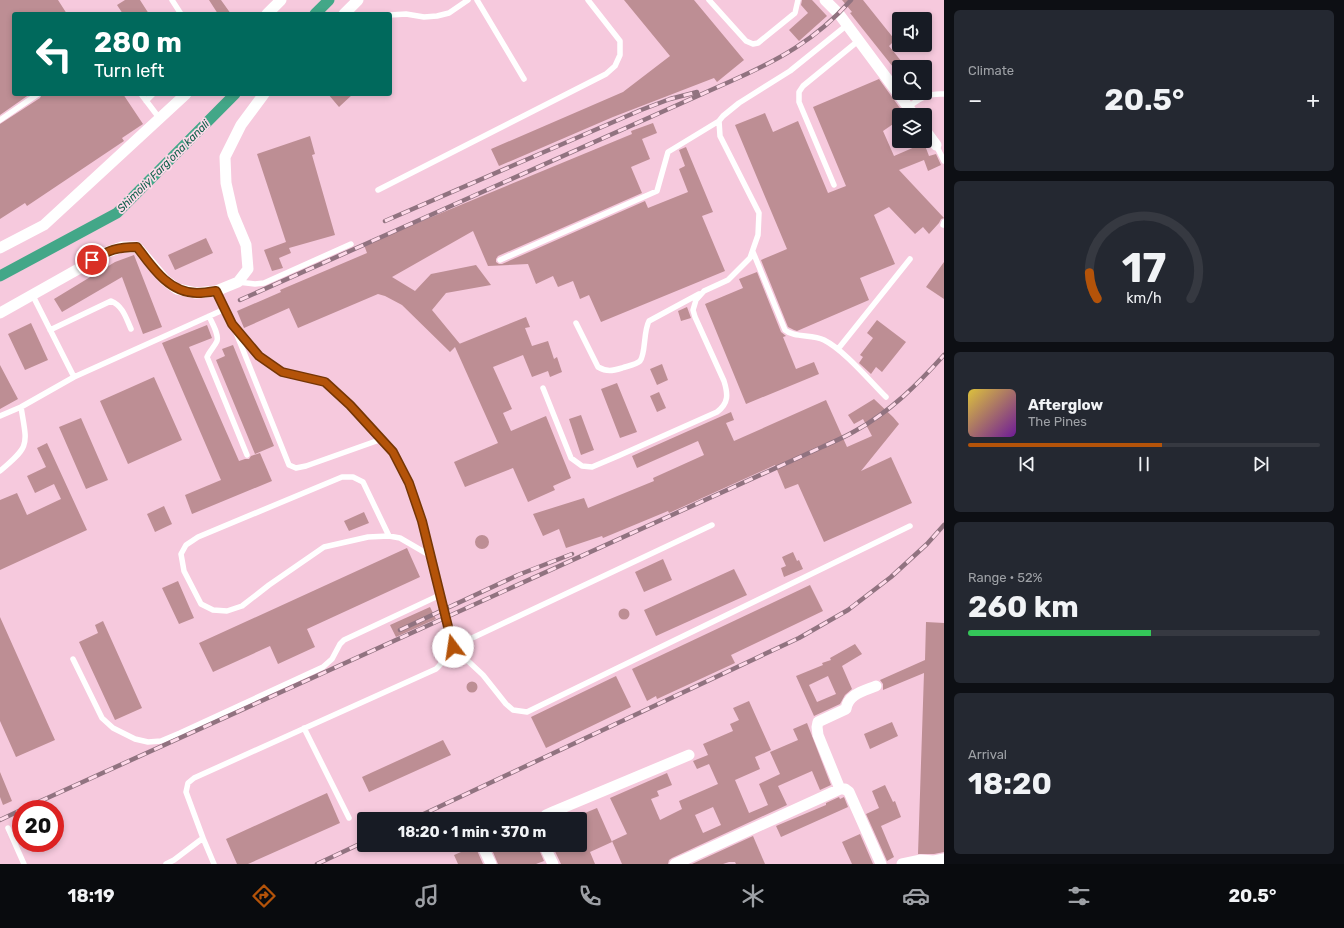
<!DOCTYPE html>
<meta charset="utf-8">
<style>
:root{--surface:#171b24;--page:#242831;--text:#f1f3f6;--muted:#9ea1a6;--line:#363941;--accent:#b45309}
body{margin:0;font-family:Rubik,sans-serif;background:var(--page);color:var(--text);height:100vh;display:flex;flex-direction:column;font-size:15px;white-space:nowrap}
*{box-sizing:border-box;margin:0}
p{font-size:13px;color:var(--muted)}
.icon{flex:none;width:22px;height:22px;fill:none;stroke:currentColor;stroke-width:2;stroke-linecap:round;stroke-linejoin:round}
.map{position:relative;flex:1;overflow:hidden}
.sheet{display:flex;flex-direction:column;gap:10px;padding:10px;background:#0d0f14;width:400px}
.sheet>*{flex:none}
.hud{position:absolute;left:12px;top:12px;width:380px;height:84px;border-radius:4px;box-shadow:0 2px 6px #0003;background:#00695c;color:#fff;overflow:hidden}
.controls{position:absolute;left:892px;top:12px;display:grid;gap:8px}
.controls a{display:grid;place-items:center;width:40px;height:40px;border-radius:4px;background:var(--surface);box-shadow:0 2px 6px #0003;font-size:20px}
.speed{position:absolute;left:12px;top:800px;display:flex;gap:8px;font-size:20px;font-weight:700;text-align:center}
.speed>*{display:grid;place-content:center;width:52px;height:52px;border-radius:50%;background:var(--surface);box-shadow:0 2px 6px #0003;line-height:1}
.speed .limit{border:6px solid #d22;background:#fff;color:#111}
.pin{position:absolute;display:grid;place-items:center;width:34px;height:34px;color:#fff;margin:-17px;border:2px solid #fff;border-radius:50%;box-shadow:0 1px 4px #0007}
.me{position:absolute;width:44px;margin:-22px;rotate:346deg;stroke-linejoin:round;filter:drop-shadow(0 0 3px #0008)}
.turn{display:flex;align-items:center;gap:14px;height:84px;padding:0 16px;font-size:18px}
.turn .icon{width:52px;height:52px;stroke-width:2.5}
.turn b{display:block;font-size:28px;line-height:34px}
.big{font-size:30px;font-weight:700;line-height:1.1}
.sheet .widget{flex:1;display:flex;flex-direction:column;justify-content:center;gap:6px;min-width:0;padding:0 14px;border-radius:6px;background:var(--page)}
.sheet .dial{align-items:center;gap:0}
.dial svg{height:104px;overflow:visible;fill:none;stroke:var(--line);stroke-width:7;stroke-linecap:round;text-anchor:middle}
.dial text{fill:var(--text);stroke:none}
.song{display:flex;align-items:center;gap:12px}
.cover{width:48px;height:48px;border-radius:6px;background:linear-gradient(135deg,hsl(50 70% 55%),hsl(280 70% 35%))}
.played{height:4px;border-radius:2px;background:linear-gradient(90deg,var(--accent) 55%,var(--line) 55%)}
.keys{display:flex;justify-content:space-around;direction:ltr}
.heat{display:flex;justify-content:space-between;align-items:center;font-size:22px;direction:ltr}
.charge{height:6px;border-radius:3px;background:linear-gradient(90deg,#34c759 52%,var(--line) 0)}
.trip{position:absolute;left:357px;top:812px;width:230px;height:40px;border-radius:4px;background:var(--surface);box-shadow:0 2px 6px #0003;font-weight:700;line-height:40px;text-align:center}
.tab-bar{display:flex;height:64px;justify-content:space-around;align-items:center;background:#090b0e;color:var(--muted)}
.tab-bar .icon{width:28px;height:28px}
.tab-bar .selected{color:var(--accent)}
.tab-bar b{font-size:18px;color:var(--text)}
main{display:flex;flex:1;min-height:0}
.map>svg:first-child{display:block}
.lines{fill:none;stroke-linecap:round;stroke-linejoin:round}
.canal{stroke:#43a788;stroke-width:11}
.building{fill:#bd8e94;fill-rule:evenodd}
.service{stroke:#fff;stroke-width:5.5}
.minor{stroke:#fff;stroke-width:11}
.rail-casing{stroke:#917380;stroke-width:4.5}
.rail{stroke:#fed9e9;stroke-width:3;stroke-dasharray:9;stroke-linecap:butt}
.route-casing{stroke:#753606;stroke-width:10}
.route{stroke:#b45309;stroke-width:7}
.labels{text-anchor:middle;stroke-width:3.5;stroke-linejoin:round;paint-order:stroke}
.water-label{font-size:11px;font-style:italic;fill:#12604b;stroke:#fed9e9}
</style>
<main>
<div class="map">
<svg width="944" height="864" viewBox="0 0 944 864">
<rect width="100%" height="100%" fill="#f6c9dd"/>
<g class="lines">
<!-- canal -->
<path class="canal" d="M315,14L329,0
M0,276L117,213L235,94"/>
</g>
<!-- building -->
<path class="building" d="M0,0H58L67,14H14V94H30L0,115Z
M125,0H140L149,14H123L117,5Z
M209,0H221L231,14H218Z
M624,0H694L744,60L717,82L714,78L613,117L499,166L491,149L623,92L670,56Z
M802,0H812L827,16L799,41L789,30L808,13L801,5Z
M842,0H863L895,40L889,46L906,67H893L850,13L852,12Z
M879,79L905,115H899V120L883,131L894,156L924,143L929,156L936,154L941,165L928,171L924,160L899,170L944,218L941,219L939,223L929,234L923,227L915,234L889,207L874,215L895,264L860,278L869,300L797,331L794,330L788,327L761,260L787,249L735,125L765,113L773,132L798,121L828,193L846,186L813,107Z
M42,94H123L143,124L122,138L124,141L27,206L25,203L0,219V124L40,98Z
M328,94H353L339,107Z
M653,123L657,133L642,139L650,159L631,167L642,193L498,256L496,259V262L499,264H502L645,201L648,208L688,192L679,169L685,166L679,150L686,147L713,212L702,216L725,271L601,322L589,295L580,299L573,281L558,287L553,276L536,284L528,264L488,266L473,231L392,277L415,291L431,274L476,265L491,285L446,293L432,310L460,344H459L526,317L530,327L525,328L532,346L548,341L554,359L557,357L562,372L550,377L548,371L532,377L523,355L493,367L512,409L503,413L511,431L546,416L571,478L553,486L555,490L528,502L513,468L465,487L454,462L498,443L455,347L450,352L402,305L385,296L378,294L298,328L289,308L244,328L237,311L281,292L280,290L367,253L364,245L632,134L631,131Z
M310,136L315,154L312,155L335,235L289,248L291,253L279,258L283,268L272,271L264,250L286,242L257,154Z
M206,238L213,253L175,270L168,255Z
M134,255L162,327L143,334L122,277L62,312L54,299L115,262Z
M944,262V299L926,287Z
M757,272L781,332L786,336L783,337L796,369L814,362L819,374L746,404L705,304L743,288L739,279Z
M687,307L691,318L681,321L678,311Z
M877,320L906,342L882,372L876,367L871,374L859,363L863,357L860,355L873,338L867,333Z
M31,323L48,360L25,370L8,334Z
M207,325L212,338L189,347L239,461L245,459H249L251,456L260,453L272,481L192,514L185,495L221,480L162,343Z
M233,345L274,446L255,454L216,360L225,356L222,349Z
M662,364L668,380L657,385L650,369Z
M0,365L18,399L0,409Z
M154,377L182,440L128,464L100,401Z
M617,383L637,432L620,438L601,389Z
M659,392L666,408L657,412L650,396Z
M874,399L893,417L899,424L861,471L891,457L912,503L824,542L798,484L785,489L775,465L669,513L668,511L603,538L602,536L566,548L559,529L543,536L533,514L584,498L588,508L654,481L653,478L704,455L698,441L637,468L632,456L731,412L734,420L726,423L734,441L826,400L847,447L872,436L863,419L854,424L848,415Z
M581,415L594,450L581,455L569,419Z
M81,418L108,480L86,489L59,427Z
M47,443L87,530L0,570V500L17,493L27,515L61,499L54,484L35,493L27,476L46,467L37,448Z
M164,506L172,524L155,532L147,514Z
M364,512L369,523L349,531L344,521Z
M475 542a7 7 0 1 1 14 0a7 7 0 1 1-14 0Z
M407,548L420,577L307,629L315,647L278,664L270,646L213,672L199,643Z
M793,552L797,561L799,560L803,569L784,577L781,568L786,566L782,557Z
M663,559L672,580L644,592L635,572Z
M734,569L747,595L656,636L644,610Z
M178,581L194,618L179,624L162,588Z
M810,585L823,611L731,655L735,663L657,699L656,696L647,701L632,669Z
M430,607L436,619L396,637L390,625Z
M618.5 614a5.5 5.5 0 1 1 11 0a5.5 5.5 0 1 1-11 0Z
M0,617L55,740L16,757L0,721Z
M103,621L142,708L115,720L79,642L98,633L95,625Z
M926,622L944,623V852L934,854H918L924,673L883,690V684L880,680L925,660Z
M855,644L862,654L842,666L852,689L845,695L840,704L814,716L796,676L823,665L822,663L831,660L830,658ZM828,676L836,694L817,702L809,685Z
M616,676L631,707L546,748L531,717Z
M466.5 687a5.5 5.5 0 1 1 11 0a5.5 5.5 0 1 1-11 0Z
M749,701L771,750L755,757L760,769L735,780L749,813L768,805L759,784L780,774L770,752L798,740L793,729L807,723L831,785L820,790L812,771L778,786L787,805L672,858L669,860L668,864H622L612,841L627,834L610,798L667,773L672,785L657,791L659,796L651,799L660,820L682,809L679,801L718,784L709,764L697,769L693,761L708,755L703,744L733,731L730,724L739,720L733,708ZM713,807L721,825L703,833L695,815Z
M892,722L898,736L870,749L864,734Z
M443,740L451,755L369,792L362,777Z
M0,772L12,801L3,805L0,797Z
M885,785L893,802L895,801L901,817L881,826L894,857L887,861L866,814L879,808L872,791Z
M327,793L340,823L248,864H237L226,839Z
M839,797L840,799L844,797L848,807L781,837L776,826L826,805V803Z
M597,808L612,842L590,852L595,864H561L552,845H580V815Z
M860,834L873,864H852L842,842Z
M753,836L765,864H736L735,862H729L723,864H692Z
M490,845H537L544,861L536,864H498Z
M475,846L483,864H458L454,855Z"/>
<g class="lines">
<!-- service -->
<path class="service" d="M172,0L181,14
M477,0L524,79
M709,0L746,41L753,44L758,43L795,13L798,0
M390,15L406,14L424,17L437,16L449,13L468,0
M141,94L160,119
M146,101L153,94
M908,107C921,98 927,93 944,94
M0,120L38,94
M936,145L944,161
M834,185L799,102V92L803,86L858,41
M378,190L606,74L615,66L620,55V41L588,0
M943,225L944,222
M753,252L785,330C794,338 812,334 824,340C844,350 869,380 886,397
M500,260L657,191L668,152L719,121
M238,282L255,284L264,283L351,244
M33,296L74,377
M209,316C212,323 219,334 217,341C215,346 210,350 207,357L247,455
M576,323L598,367C607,372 612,371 622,368C627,366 636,365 640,361C646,354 643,332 649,321L699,294
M50,330L111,301C123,306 126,318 131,329
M235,330L289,465L296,468L306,466L382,439
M838,349L910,259
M543,388L571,458L582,466L592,467L618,456L717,412C729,403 728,394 724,381L695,317L693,310L696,300L704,291L728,280L750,258L758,235L759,213L720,136L719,121L723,116L739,103L790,71L847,25
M0,416L21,407L74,377L225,309
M0,471C31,445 27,445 21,407
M712,525L453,647L483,675L506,704L513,710L527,712L910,526
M389,536L363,482L353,477H342L198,537L186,545L181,554L184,571L201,604L213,610L227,611L242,606L269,585L324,547L368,537L389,536L400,538L431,556
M73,659L102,718L113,728L135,739L148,742L161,741L180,733L323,667L332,659L340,644L344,640L440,595
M304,728L349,818
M8,828L24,864
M203,838L214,864
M166,864L174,860L203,838L186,792L188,783L194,778L436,669C443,663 447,654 453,647L422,521L409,483L393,452L350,405L325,382L282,372L259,356L232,324L216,291"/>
<!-- minor -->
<path class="minor" d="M825,0L839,14L914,115
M267,14L281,0
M344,14L358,0
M925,130L936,145
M0,248L44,225L186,94
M0,313L80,268L105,253L122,247H137L165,280L177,289L196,293L216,291L238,282L248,269L246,245L233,214L226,183L225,157L241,125L264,94
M840,789L818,735L817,727L818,722L846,709C848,694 864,691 876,686
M543,819L546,815L555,811L689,755
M482,845L491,864
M544,845L553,864
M675,864L840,789H845L849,792L881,864
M902,864L921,860L934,861L944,859"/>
<defs>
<path id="rail" d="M385,221L641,110L670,99L697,92
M240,300L729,82C777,61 816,40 851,0
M400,630L518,575L572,554
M23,809L822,447C833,442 845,437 855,431C890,412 918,384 944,355
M413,819L799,638L848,610L891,577L927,544L944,525
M0,820L21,810
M317,864L364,842"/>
</defs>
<!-- rail casing -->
<use href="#rail" class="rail-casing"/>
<!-- rail -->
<use href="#rail" class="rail"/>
</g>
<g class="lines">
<defs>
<path id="route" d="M92,260C109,250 117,247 137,247C152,267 169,293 197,293C203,293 210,292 216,291L232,324L259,356L282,372L325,382L350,405L393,452L409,483L422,521L453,647"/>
</defs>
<!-- route casing -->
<use href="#route" class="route-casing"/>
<!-- route -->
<use href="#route" class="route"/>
</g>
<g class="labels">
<!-- water labels -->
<g class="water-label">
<text transform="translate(163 166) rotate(-45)" y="4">Shimoliy Fargʻona kanali</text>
</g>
</g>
</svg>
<div class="controls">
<a><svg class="icon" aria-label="sound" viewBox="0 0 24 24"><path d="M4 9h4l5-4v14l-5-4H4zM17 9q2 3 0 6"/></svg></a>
<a><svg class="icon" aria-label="search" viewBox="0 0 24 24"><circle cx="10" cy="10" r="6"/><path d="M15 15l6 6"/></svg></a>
<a><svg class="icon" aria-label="layers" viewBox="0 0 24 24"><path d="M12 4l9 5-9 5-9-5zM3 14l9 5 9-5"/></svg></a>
</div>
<div class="speed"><div class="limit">20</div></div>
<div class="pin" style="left:92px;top:260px;background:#d93025"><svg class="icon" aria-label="arrive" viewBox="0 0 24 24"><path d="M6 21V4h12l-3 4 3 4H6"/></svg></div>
<svg class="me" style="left:453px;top:647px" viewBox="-20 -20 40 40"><circle r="19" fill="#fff"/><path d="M0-13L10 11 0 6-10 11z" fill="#b45309"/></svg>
<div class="trip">18:20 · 1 min · 370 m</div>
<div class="hud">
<div class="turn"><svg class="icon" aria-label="left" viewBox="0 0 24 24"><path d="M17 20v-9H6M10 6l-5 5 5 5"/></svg><div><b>280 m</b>Turn left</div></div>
</div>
</div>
<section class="sheet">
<div class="widget"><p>Climate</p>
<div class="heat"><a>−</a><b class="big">20.5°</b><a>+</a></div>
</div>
<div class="widget dial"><svg viewBox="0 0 100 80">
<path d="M14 69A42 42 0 1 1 86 69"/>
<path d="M14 69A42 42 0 0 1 8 49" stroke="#b45309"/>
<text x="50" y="56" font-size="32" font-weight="700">17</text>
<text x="50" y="72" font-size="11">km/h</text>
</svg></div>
<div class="widget">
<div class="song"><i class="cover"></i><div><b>Afterglow</b><p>The Pines</p></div></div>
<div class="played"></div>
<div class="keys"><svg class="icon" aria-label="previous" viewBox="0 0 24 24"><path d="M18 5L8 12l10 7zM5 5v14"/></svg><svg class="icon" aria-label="pause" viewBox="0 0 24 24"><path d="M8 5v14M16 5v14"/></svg><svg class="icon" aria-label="next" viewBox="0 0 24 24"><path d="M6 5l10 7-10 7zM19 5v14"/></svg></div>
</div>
<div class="widget"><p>Range · 52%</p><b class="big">260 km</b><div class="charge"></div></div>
<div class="widget"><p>Arrival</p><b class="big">18:20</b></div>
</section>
</main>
<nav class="tab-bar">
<b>18:19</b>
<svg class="icon selected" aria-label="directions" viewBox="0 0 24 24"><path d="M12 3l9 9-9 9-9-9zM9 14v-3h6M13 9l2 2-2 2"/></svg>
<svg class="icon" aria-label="music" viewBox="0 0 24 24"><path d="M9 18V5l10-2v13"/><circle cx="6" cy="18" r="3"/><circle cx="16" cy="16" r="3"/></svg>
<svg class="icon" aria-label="phone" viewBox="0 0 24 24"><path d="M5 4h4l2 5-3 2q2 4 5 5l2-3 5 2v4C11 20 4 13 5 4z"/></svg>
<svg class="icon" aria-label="climate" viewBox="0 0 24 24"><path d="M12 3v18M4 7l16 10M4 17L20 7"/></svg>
<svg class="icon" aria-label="car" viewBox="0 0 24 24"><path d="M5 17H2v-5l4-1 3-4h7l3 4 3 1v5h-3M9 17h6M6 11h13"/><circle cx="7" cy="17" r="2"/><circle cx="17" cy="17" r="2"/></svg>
<svg class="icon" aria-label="filters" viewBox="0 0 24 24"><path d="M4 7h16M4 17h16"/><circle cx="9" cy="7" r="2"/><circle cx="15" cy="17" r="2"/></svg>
<b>20.5°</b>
</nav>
